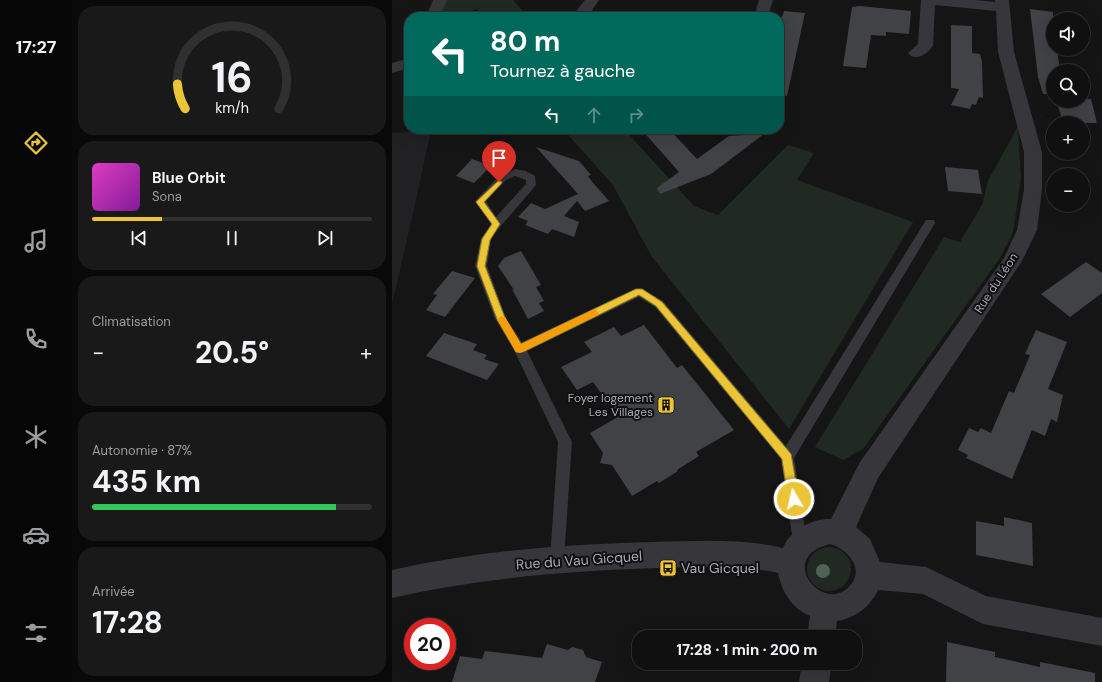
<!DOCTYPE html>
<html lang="fr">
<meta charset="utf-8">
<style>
:root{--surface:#101010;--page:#191919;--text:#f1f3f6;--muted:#9c9d9f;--line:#303030;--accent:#ecc537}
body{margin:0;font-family:"DM Sans",sans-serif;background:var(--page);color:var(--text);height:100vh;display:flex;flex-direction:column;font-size:15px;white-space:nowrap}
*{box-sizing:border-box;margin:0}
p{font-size:13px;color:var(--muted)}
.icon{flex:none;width:22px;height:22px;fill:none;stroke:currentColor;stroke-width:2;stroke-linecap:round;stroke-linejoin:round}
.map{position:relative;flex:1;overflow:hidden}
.drawer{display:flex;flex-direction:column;gap:6px;padding:6px;background:#090909;width:320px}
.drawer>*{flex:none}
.guide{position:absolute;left:12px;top:12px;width:380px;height:122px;border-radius:16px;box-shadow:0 4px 16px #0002,0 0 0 1px var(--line);background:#00695c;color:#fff;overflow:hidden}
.buttons{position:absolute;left:654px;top:12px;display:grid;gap:8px}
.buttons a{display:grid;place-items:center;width:44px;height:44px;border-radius:50%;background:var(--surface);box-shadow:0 4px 16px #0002,0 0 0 1px var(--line);font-size:20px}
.speed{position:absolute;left:12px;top:618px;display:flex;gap:8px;font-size:20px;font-weight:700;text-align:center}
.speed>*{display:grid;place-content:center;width:52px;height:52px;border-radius:50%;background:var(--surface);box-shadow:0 4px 16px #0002,0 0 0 1px var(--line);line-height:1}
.speed .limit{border:6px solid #d22;background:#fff;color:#111}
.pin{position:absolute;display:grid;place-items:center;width:34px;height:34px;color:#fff;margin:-41px -17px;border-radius:50% 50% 50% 0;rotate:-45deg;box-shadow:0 0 4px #0007}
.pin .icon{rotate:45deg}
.me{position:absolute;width:44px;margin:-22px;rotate:351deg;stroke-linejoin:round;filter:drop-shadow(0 0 3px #0008)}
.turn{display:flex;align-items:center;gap:14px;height:84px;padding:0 20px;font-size:18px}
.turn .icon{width:52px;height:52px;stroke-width:2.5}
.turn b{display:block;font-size:28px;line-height:34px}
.lanes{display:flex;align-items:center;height:38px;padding:0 20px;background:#0003;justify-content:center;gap:20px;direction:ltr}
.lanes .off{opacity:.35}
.big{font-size:30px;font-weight:700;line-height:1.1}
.drawer .card{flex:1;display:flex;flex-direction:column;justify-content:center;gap:6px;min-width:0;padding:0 14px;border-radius:16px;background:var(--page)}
.drawer .dial{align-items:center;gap:0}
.dial svg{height:104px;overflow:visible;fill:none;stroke:var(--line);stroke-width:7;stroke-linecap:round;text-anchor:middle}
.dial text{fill:var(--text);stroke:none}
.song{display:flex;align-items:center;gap:12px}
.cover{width:48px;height:48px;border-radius:6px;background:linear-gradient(135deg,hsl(310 70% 55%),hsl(290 70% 35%))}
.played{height:4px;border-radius:2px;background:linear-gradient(90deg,var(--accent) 25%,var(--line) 25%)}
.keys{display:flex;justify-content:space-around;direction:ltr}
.heat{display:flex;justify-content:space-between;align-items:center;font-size:22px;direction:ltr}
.charge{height:6px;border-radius:3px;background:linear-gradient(90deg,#34c759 87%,var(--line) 0)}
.trip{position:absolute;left:240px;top:630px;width:230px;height:40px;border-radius:16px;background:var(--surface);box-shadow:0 4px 16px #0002,0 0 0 1px var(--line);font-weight:700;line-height:40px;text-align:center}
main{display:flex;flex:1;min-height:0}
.tab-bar{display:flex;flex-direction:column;width:72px;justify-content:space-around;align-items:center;background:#060606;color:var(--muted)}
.tab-bar .icon{width:28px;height:28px}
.tab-bar .selected{color:var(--accent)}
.tab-bar b{font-size:18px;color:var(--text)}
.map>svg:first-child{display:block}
.built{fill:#212123}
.green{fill:#212923}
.building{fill:#414246}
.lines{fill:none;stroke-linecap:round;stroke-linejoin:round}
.service{fill:#36363b;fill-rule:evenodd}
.minor{fill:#36363b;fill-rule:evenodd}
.tree{fill:#4f6253}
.route{fill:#ecc537;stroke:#998024}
.slow{fill:#f59e0b}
.labels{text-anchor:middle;stroke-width:4;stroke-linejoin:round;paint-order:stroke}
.street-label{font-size:12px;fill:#a7aab6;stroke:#101011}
.poi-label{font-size:12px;fill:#a7aab6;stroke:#101011;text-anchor:end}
.near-street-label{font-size:14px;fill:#a7aab6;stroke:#101011}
.near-poi-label{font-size:14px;fill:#a7aab6;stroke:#101011;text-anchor:start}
</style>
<main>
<nav class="tab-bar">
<b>17:27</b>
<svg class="icon selected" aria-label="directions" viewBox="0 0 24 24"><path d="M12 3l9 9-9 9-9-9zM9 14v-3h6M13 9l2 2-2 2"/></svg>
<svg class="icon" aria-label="music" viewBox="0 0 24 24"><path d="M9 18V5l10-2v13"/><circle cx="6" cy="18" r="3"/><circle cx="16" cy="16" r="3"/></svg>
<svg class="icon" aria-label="phone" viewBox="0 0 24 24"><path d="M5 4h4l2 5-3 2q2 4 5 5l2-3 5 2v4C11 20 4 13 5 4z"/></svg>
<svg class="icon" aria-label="climate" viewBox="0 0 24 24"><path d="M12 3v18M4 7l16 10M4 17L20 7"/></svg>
<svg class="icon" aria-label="car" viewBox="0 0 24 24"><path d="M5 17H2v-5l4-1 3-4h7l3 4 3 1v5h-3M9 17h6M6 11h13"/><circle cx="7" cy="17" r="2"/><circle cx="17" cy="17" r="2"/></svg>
<svg class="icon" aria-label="filters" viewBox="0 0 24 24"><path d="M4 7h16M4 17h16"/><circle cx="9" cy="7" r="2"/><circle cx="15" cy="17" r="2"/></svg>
</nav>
<section class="drawer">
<div class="card dial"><svg viewBox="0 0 100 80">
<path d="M14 69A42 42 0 1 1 86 69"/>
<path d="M14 69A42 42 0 0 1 8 50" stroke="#ecc537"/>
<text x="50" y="56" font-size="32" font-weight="700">16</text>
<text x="50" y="72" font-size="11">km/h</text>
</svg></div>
<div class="card">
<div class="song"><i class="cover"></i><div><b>Blue Orbit</b><p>Sona</p></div></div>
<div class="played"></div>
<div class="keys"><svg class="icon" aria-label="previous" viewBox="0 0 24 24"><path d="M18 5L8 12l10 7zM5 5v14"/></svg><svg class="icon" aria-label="pause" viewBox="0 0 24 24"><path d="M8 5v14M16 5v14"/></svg><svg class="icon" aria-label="next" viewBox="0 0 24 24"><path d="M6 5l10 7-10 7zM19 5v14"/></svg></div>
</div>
<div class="card"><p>Climatisation</p>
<div class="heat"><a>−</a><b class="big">20.5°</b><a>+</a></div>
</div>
<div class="card"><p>Autonomie · 87%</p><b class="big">435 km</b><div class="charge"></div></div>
<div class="card"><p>Arrivée</p><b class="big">17:28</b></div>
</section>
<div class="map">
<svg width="710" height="682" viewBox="0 0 710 682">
<rect width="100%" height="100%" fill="#151516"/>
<!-- built -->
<path class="built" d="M39,131L20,218L0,304V133Z"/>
<!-- green -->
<path class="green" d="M53,0H121L136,17H90L85,9L77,12H49Z
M626,126L629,178L621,233L608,258L471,449L451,460L423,447L552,237L568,242L590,205L596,181Z
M171,129H232L302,206L326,215L396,145L422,153L405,180L521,222L397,429L260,257L221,185Z
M415 569a22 22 0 1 1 44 0a22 22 0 1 1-44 0Z"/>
<!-- building -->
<path class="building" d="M468,6L519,11L517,34L494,32V36L479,35L474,68L451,66L460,7Z
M638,9L661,12V49H665L668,71H661V94H651L646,77Z
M392,11L413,13L395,96L387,95V17H390Z
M559,25L580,26V53L588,54L590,62L591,98L587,97L584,105L580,104L578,109L559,105L567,89L559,88Z
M691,99H699L705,123H671L665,102L691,101Z
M249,129H277L305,159L337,136L372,134L319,174L268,194L265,188L287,172Z
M144,147L187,161L199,175L196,176L201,183L217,201L193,211L185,201L172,216L187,222L182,237L160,229L156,234L133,225L136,221L126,217L139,203L153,209L186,194Z
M80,159L99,166L82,183L64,176Z
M553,167L586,170L590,194L556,191Z
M129,251L149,285L144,287L152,301L147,303L152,311L136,319L120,289L122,290L106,266L112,258Z
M694,262L710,273V293L678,317L649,294Z
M60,271L83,278L53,317L34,310L45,295L41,294Z
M252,325L285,368L290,365L342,430L304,452L307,456L285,470L286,471L267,483L265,481L240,496L220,465L208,463L211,453L198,433L226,417L201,382L185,390L169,367L200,352L192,342L222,327L229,336Z
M644,330L675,342L656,389L671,395L665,422L659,419L653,436L640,430L620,479L574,458L576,455L566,450L577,428L586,432L589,428L599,433L617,391L622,393L638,355L633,354Z
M52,333L85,344L81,350L95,355L92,359L107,364L95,380L34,356Z
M612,517L640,523L641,566L584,555V521L612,526Z
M555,642L603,652V657L648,667V662L703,673V682H554Z
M155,644L176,650L180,647L191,650L194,657L210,662L203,682H60L68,656L90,659L93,651L150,658Z"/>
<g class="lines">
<!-- service -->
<path class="service" d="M311,129H321L322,130L317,133Z
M123,169L134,171L143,176L144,185L108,227L99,239L95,266L114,318L130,342L243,289H251L271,301L394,446L534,220H542L543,223L402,458L415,542L413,547L408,549L403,547L401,542L389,459L263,307L247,297L135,351L180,442L172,559L170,564L165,566L160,564L158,559L166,442L123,352L103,319L83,266L89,239L99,224L83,201L107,176ZM123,176L134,180V184L104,217L94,201L114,180Z"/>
<!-- minor -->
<path class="minor" d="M41,0H55L48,17H34Z
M193,0H207L200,10L206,17H191L185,10Z
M367,0H381L376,17H362Z
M529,0H582L603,2V0H617L622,52L650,152V190L645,230L630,261L486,478L464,527L478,539L488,562L534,567L594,596L710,618V646L591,624L531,594L486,590C478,607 464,618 445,621L443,637H415L418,616C400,608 390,593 386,573C347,564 305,567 265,568C176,571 88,578 0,598V570C86,551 173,544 262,542C305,541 349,538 391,548C399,529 419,519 439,519L468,462L612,258L625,230L632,190V152L606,52L604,11L543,5L541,46C535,54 528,59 519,56L516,53L526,44ZM438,544C453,548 472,566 460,583C435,619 381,558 438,544Z
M17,58V68L0,73V63Z
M410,663H440L437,682H407Z"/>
</g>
<!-- trees -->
<circle class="tree" cx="431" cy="571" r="7"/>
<!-- route -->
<path class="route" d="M107,180L110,182L109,184L92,202L108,224L98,240L93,266L113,318L129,344L244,289H250L270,302L399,454L407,499L405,503L402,504L398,503L396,499L390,459L264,306L247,295L131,352H124L105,319L85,266L90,239L100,224L84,202Z"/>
<!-- slow -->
<path class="slow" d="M203,309L207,313L206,315L128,353L124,352L105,319L109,316L113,317L129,344Z"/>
<!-- icons -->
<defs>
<symbol id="building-square" viewBox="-11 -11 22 22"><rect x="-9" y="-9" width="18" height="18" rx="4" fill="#ecc537" stroke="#101011"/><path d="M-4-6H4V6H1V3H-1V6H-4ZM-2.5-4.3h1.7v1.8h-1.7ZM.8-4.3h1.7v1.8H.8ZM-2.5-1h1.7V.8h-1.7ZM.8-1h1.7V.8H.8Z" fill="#111"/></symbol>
<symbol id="bus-square" viewBox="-11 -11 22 22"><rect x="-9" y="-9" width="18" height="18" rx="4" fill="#ecc537" stroke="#101011"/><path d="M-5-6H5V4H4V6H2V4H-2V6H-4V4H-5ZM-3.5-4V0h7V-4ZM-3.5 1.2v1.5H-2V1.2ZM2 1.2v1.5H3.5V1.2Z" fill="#111"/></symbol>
</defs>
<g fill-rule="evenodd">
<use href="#building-square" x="264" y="395" width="20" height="20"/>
<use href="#bus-square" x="266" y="558" width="20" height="20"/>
</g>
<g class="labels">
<!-- street labels -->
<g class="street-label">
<text transform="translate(604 283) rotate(-57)" y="4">Rue du Léon</text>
</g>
<!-- poi labels -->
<g class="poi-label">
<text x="261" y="402">Foyer logement<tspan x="261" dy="14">Les Villages</tspan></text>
</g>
<!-- near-street labels -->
<g class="near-street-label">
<text transform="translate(187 560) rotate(-4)" y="5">Rue du Vau Gicquel</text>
</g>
<!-- near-poi labels -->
<g class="near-poi-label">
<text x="289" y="573">Vau Gicquel</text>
</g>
</g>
</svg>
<div class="buttons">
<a><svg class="icon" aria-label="sound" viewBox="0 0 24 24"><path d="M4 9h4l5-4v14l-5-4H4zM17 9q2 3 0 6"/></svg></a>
<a><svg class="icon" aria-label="search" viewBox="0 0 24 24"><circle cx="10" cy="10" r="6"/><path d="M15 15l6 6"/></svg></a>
<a>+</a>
<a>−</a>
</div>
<div class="speed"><div class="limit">20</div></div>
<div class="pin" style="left:107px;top:182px;background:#d93025"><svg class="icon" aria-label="arrive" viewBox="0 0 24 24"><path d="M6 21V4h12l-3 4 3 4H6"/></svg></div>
<svg class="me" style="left:402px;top:499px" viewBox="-20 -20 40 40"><circle r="17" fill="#ecc537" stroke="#fff" stroke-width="3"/><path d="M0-11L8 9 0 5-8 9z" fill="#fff"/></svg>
<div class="trip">17:28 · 1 min · 200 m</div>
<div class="guide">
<div class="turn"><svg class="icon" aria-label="left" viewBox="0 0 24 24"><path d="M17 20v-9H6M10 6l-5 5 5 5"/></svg><div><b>80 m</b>Tournez à gauche</div></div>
<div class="lanes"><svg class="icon" aria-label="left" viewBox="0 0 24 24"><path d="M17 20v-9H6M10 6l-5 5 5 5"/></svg><svg class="icon off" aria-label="ahead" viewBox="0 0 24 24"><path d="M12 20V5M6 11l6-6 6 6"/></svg><svg class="icon off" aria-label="right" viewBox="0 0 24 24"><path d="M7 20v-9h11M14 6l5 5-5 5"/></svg></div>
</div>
</div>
</main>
